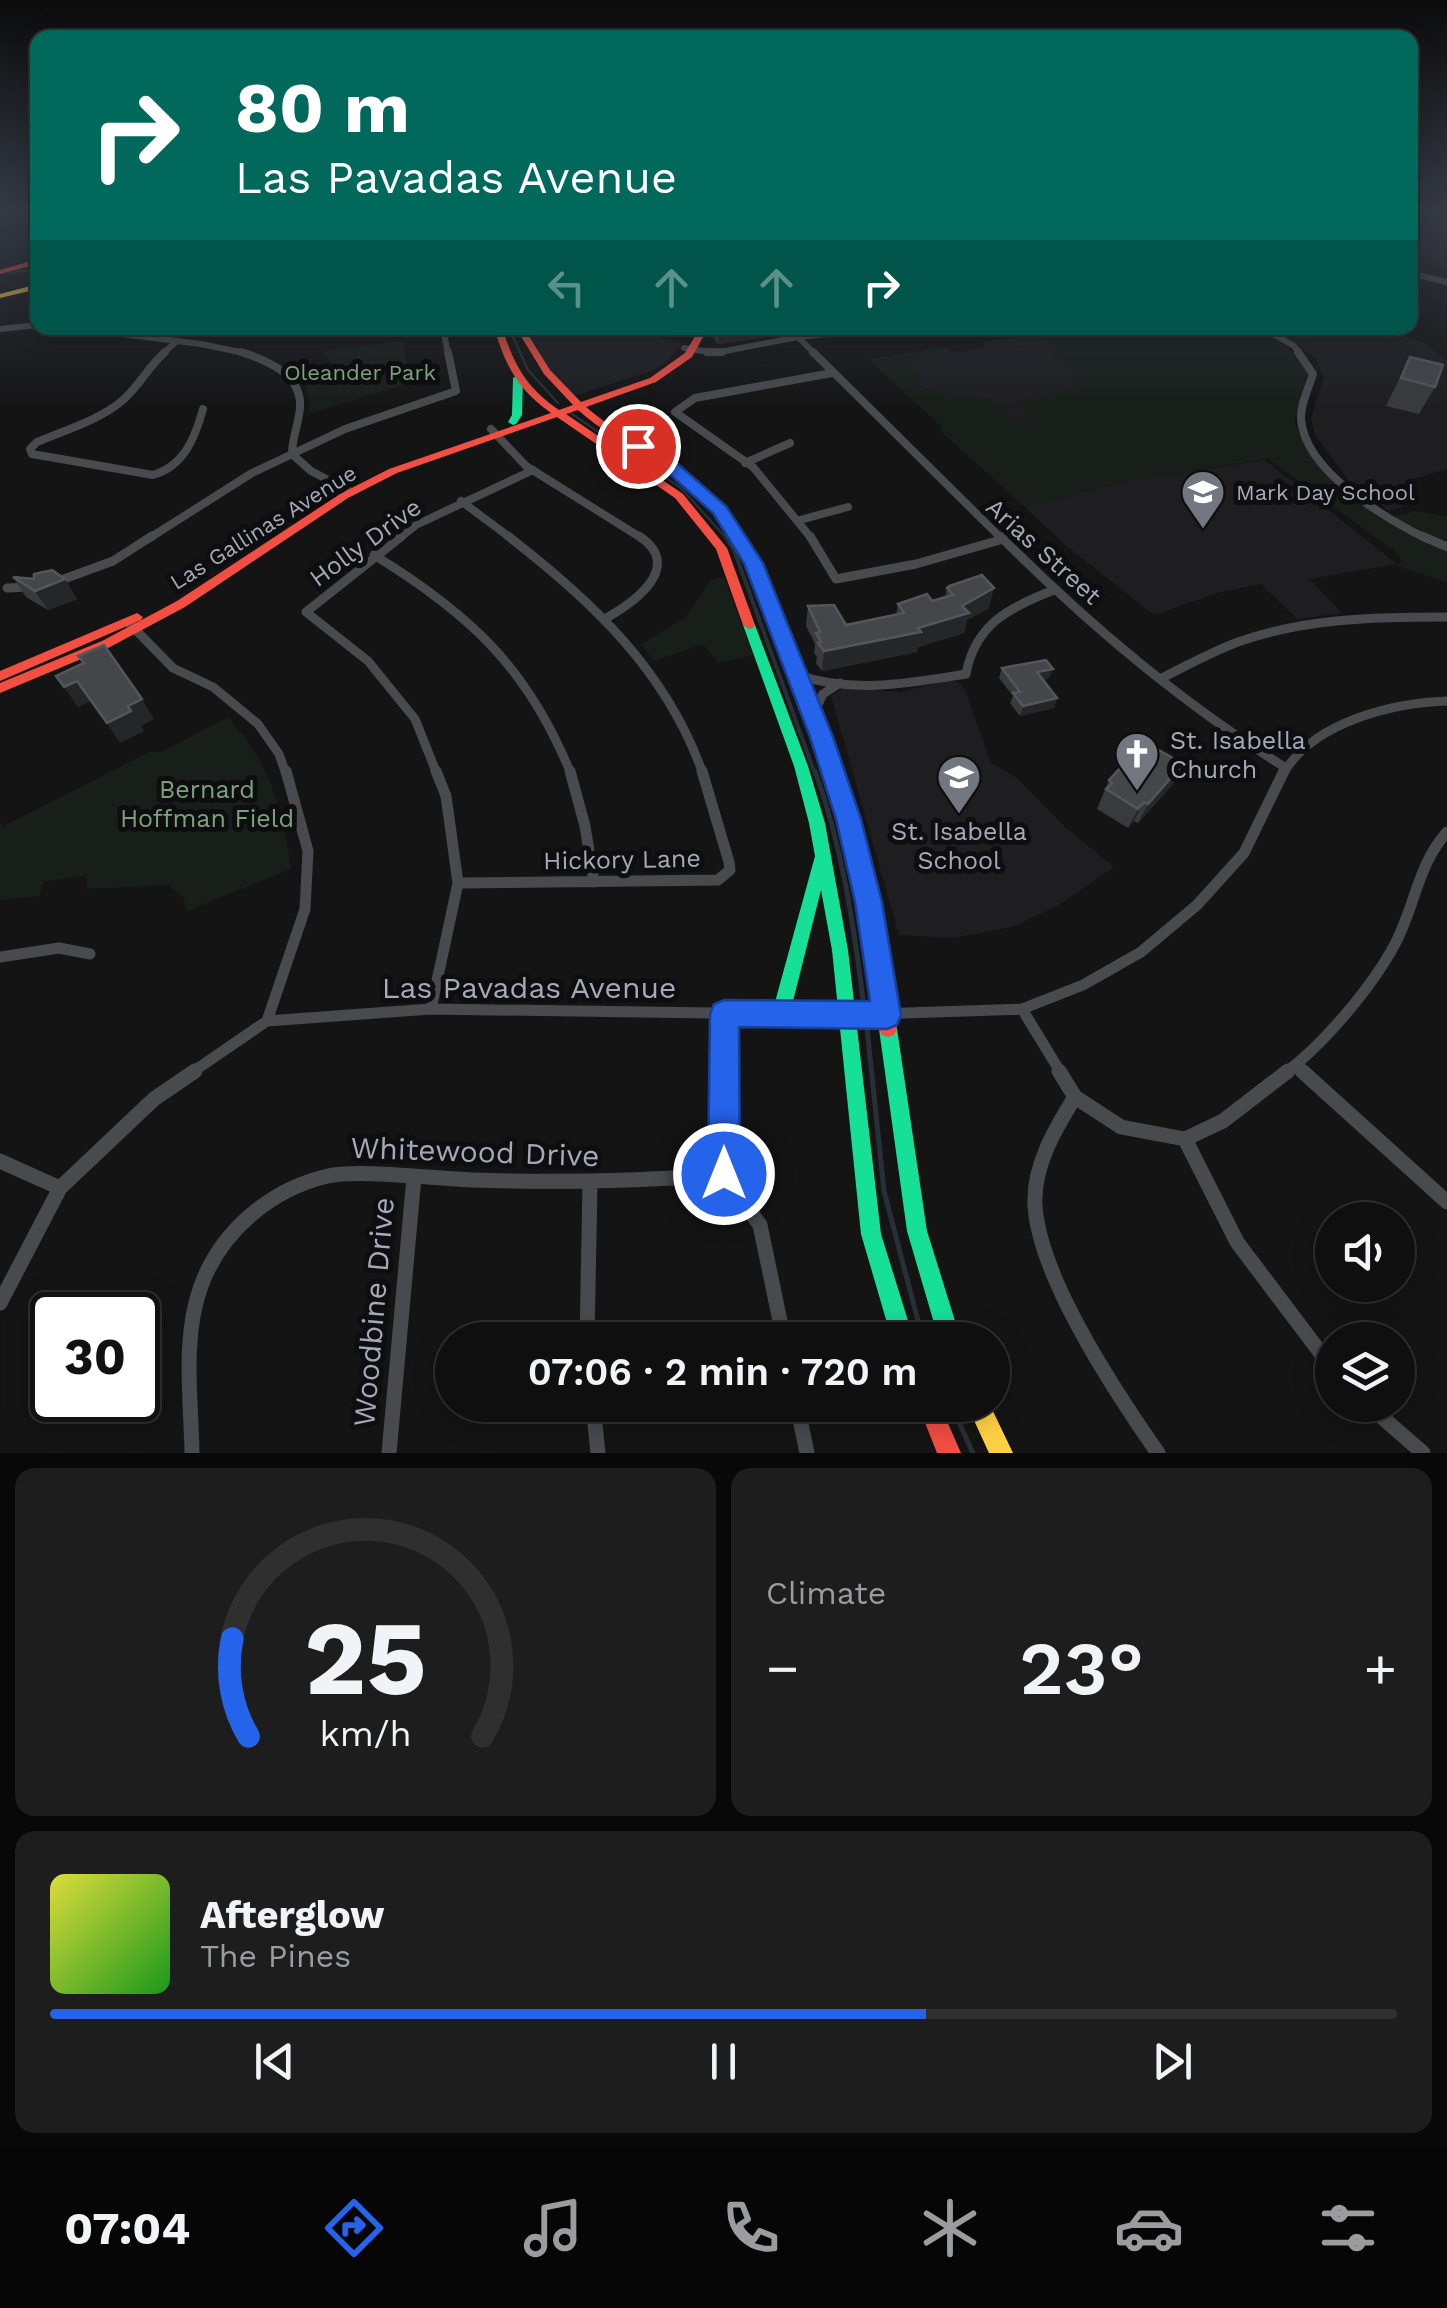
<!DOCTYPE html>
<meta charset="utf-8">
<style>
:root{--surface:#0f0f0f;--page:#1d1d1d;--text:#f1f3f6;--muted:#9b9c9e;--line:#2f2f2f;--accent:#2563eb}
body{margin:0;font-family:"Work Sans",sans-serif;background:var(--page);color:var(--text);height:100vh;display:flex;flex-direction:column;font-size:38px;white-space:nowrap}
*{box-sizing:border-box;margin:0}
p{font-size:32px;color:var(--muted)}
.icon{flex:none;width:55px;height:55px;fill:none;stroke:currentColor;stroke-width:2;stroke-linecap:round;stroke-linejoin:round}
.map{position:relative;height:1453px;overflow:hidden}
.details{display:flex;flex-direction:column;gap:15px;padding:15px;background:#080808;flex:1}
.details>*{flex:none}
.top-card{position:absolute;left:30px;top:30px;width:1388px;height:305px;border-radius:20px;box-shadow:0 5px 25px #0003,0 0 0 2px var(--line);background:#00695c;color:#fff;overflow:hidden}
.buttons{position:absolute;left:1315px;top:1202px;display:grid;gap:20px}
.buttons a{display:grid;place-items:center;width:100px;height:100px;border-radius:50%;background:var(--surface);box-shadow:0 5px 25px #0003,0 0 0 2px var(--line);font-size:50px}
.speed{position:absolute;left:30px;top:1292px;display:flex;gap:20px;font-size:50px;font-weight:700;text-align:center}
.speed>*{display:grid;place-content:center;width:130px;height:130px;border-radius:50%;background:var(--surface);box-shadow:0 5px 25px #0003,0 0 0 2px var(--line);line-height:1}
.speed .limit{border:5px solid #111;border-radius:15px;background:#fff;color:#111}
.pin{position:absolute;display:grid;place-items:center;width:85px;height:85px;color:#fff;margin:-42px;border:5px solid #fff;border-radius:50%;box-shadow:0 2px 10px #0007}
.me{position:absolute;width:110px;margin:-55px;rotate:0deg;stroke-linejoin:round;filter:drop-shadow(0 0 8px #0008)}
.turn{display:flex;align-items:center;gap:35px;height:210px;padding:0 40px;font-size:45px}
.turn .icon{width:130px;height:130px;stroke-width:2.5}
.turn b{display:block;font-size:70px;line-height:85px}
.lanes{display:flex;align-items:center;height:95px;padding:0 40px;background:#0003;justify-content:center;gap:50px;direction:ltr}
.lanes .off{opacity:.35}
.big{font-size:75px;font-weight:600;line-height:1.1}
.details .widget{flex:1;display:flex;flex-direction:column;justify-content:center;gap:15px;min-width:0;padding:0 35px;border-radius:20px;background:var(--page)}
.details .dial{align-items:center;gap:0}
.dial svg{height:260px;overflow:visible;fill:none;stroke:var(--line);stroke-width:7;stroke-linecap:round;text-anchor:middle}
.dial text{fill:var(--text);stroke:none}
.song{display:flex;align-items:center;gap:30px}
.cover{width:120px;height:120px;border-radius:15px;background:linear-gradient(135deg,hsl(60 70% 55%),hsl(120 70% 35%))}
.played{height:10px;border-radius:5px;background:linear-gradient(90deg,var(--accent) 65%,var(--line) 65%)}
.keys{display:flex;justify-content:space-around;direction:ltr}
.heat{display:flex;justify-content:space-between;align-items:center;font-size:55px;direction:ltr}
.details .tiles{flex:1;display:grid;gap:15px;grid-template-columns:1fr 1fr}
.widget:last-child{grid-column:span 2}
.trip{position:absolute;left:435px;top:1322px;width:575px;height:100px;border-radius:50px;background:var(--surface);box-shadow:0 5px 25px #0003,0 0 0 2px var(--line);font-weight:600;line-height:100px;text-align:center}
.menu{display:flex;height:160px;justify-content:space-around;align-items:center;background:#060606;color:var(--muted)}
.menu .icon{width:70px;height:70px}
.menu .current{color:var(--accent)}
.menu b{font-size:45px;color:var(--text)}
.map>svg:first-child{display:block}
.built{fill:#1e1e21}
.green{fill:#181e19}
.lines{fill:none;stroke-linecap:round;stroke-linejoin:round}
.stream-far2{stroke:#272f37;stroke-width:2.5}
.stream-far1{stroke:#272f37;stroke-width:4}
.stream{stroke:#272f37;stroke-width:5}
.street-far4{stroke:#484a4d;stroke-width:6}
.street-far3{stroke:#484a4d;stroke-width:8}
.street-far2{stroke:#484a4d;stroke-width:9}
.street-far1{stroke:#484a4d;stroke-width:11}
.street{stroke:#484a4d;stroke-width:15}
.fast{fill:#16e098;fill-rule:evenodd}
.slow{fill:#ffcf43;fill-rule:evenodd}
.jam{fill:#f24e42;fill-rule:evenodd}
.wall{fill:#393a3d}
.shaded-wall{fill:#252627}
.building{fill:#45464a;stroke:#54565b;stroke-width:2.5}
.route{fill:#2563eb;stroke:#184099;stroke-width:2.5}
.labels{text-anchor:middle;stroke-width:10;stroke-linejoin:round;paint-order:stroke}
.far-park-label{font-size:22px;fill:#7aa37c;stroke:#0e0e10}
.far-poi-label{font-size:22px;fill:#a4aab7;stroke:#0e0e10;text-anchor:start}
.far-street-label{font-size:22px;fill:#a4aab7;stroke:#0e0e10}
.street-label{font-size:25px;fill:#a4aab7;stroke:#0e0e10}
.poi-label{font-size:25px;fill:#a4aab7;stroke:#0e0e10;text-anchor:start}
.park-label{font-size:25px;fill:#7aa37c;stroke:#0e0e10}
.near-street-label{font-size:30px;fill:#a4aab7;stroke:#0e0e10}
</style>
<div class="map">
<svg width="1447" height="1453" viewBox="0 0 1447 1453">
<rect width="100%" height="100%" fill="#141414"/>
<!-- built -->
<path class="built" d="M1410,208H1447V267L1410,261V250L1419,234L1410,218Z
M530,328H659V337L682,343L665,363L651,371L577,395L569,393L554,377L530,335Z
M1270,328H1379L1425,343L1447,361V469L1406,481L1408,496L1402,507L1389,511L1349,481L1315,435L1311,418L1324,377L1315,357Z
M1035,334L1058,351L1052,354L1082,377L1073,380L1078,383L1074,389L1060,393L1076,406L1011,420L989,400L924,389L912,379L922,376L906,360L921,357L920,354L947,348L954,353L986,347L982,342Z
M1265,460L1397,564L1310,579L1342,613L1297,619L1261,584L1220,592L1154,615L1065,545L1025,507L1127,480Z
M951,679L963,685L991,763L1016,777L1065,827L1114,867L1059,905L1012,927L952,938L899,935L831,696L844,688L901,692Z"/>
<!-- green -->
<path class="green" d="M1035,328H1257C1281,340 1296,351 1309,374L1294,421L1320,468L1381,520L1415,511L1447,516V582L1397,566L1402,560L1393,550L1268,459L1127,480L1025,507L939,430L943,428L868,359L946,347L907,360L923,376L913,380L924,389L989,400L1012,420L1031,416L1016,402L1074,389L1078,383L1072,379L1081,376L1050,353L1057,351L1036,335Z
M404,341L409,383L308,414L310,401L301,376L335,367L321,351Z
M724,577L753,655L718,663L703,644L654,661L641,644L685,618L711,580Z
M228,717C271,766 282,806 291,869L187,911L183,897L169,885L86,889L87,875L44,882L39,896L0,900V821L4,826L149,752H161Z"/>
<g class="lines">
<!-- stream-far2 -->
<path class="stream-far2" d="M9,273L38,269
M509,328L528,370L558,403
M569,412L681,488L727,539"/>
<!-- stream-far1 -->
<path class="stream-far1" d="M725,536L734,550L815,774"/>
<!-- stream -->
<path class="stream" d="M815,771C842,846 853,921 863,999
M867,1028L884,1191L923,1340
M951,1405L973,1453"/>
<!-- street-far4 -->
<path class="street-far4" d="M1410,273L1447,282
M74,328L201,344L249,354
M324,328H360
M443,328L448,354
M1263,328L1294,346L1300,354
M0,329L38,325
M798,337L815,354
M684,348L715,353L798,337L887,328
M162,354L176,342"/>
<!-- street-far3 -->
<path class="street-far3" d="M165,352C149,366 139,386 123,400C100,420 65,430 37,442L30,449L32,454L153,475C184,466 195,438 203,409
M241,352C270,361 307,377 299,415C297,428 292,440 292,454L311,471L351,492
M707,352H722
M813,352L1002,539
M1298,352L1313,374C1309,388 1300,404 1301,419C1305,472 1385,518 1427,539
M491,429L526,466L643,539
M745,463L790,443
M461,501L512,539
M800,520L848,507
M148,539L252,473L345,429L456,391L448,352
M398,539L416,525L533,470
M812,539L753,467L675,412L695,398L832,373"/>
<!-- street-far2 -->
<path class="street-far2" d="M402,536L306,612L368,661L415,719L437,774
M508,536C592,601 667,671 703,774
M810,536L836,579L916,564L1000,540
M1000,536C1087,623 1181,703 1286,768
M1422,536L1447,547
M374,555C470,614 528,668 571,774
M53,583L113,561L152,536
M7,588L31,587
M608,617C636,601 684,566 639,536
M129,623L173,668L213,687L258,724L279,754L286,774
M798,675C853,694 910,683 966,674C975,624 1010,607 1054,590
M1160,679C1186,666 1211,652 1238,642C1305,618 1377,617 1447,617
M813,715L823,694L840,683
M1283,774C1313,722 1392,703 1447,701"/>
<!-- street-far1 -->
<path class="street-far1" d="M570,771L585,826L594,882
M458,883L718,880L730,870L729,862L702,771
M0,957L59,948L90,954
M431,1009L458,883L446,796L436,771
M1022,1009L1061,1073
M724,1014V1073
M267,1021L431,1009L847,1015L1022,1009L1083,985L1141,952L1197,905L1244,853L1284,771
M1296,1065L1305,1073
M191,1073L267,1021L305,909L308,851L286,771
M1285,1073C1324,1044 1372,987 1395,944C1415,906 1418,864 1447,832"/>
<!-- street -->
<path class="street" d="M724,1071V1175L760,1225L784,1340
M1059,1071L1075,1097L1121,1127L1185,1139L1223,1121L1288,1071
M1302,1071L1447,1202
M1075,1097C1055,1129 1033,1166 1035,1205C1039,1278 1116,1393 1158,1453
M1185,1139L1237,1242L1332,1368
M0,1161L60,1188
M0,1303L60,1188L154,1099L195,1071
M587,1340L590,1184
M593,1405L598,1453
M797,1405L807,1453
M1368,1405L1423,1453
M192,1453C191,1399 182,1338 201,1286C221,1231 271,1189 328,1176C359,1169 437,1179 473,1180C557,1183 639,1181 724,1175
M389,1453L414,1177"/>
<!-- fast -->
<path class="fast" d="M518,375L523,378L522,415L516,424L513,425L508,422L512,415L513,378Z
M749,621L755,625L808,766L825,823L848,950L881,1234L914,1340H892L861,1234L832,950L821,890L790,1013L787,1019L781,1021L775,1019L772,1013L815,856L809,823L794,766L743,625Z
M888,1021L894,1023L897,1029L927,1231L961,1340H939L907,1231L879,1029L882,1023Z"/>
<!-- slow -->
<path class="slow" d="M38,284V289L0,298V294Z
M967,1405H990L1013,1453H989Z"/>
<!-- jam -->
<path class="jam" d="M38,259V264L0,274V270Z
M494,328H502C515,366 525,386 559,410L573,405L544,374L516,328H524L550,370L581,402L650,378L685,353L700,328H708L692,357L656,382L586,407C632,446 691,471 731,517C759,550 774,593 790,632C843,761 877,892 897,1029L894,1035L888,1037L882,1035L879,1029C861,891 828,760 777,630C762,593 749,552 723,521C683,474 624,450 578,410L566,414L683,494L727,548L755,625L753,628L749,629L743,625L716,549L675,498L557,417L397,473L348,498L185,607L110,647L0,693V683L102,641L177,601L340,494L389,469L551,413C517,389 506,366 494,328Z
M137,613L143,617L141,620L0,681V671Z
M918,1405H940L961,1453H937Z"/>
</g>
<!-- wall -->
<path class="wall" d="M712,328H828L718,344L712,335Z
M1283,328H1342L1305,338Z
M1410,357L1435,387L1419,414L1386,406Z
M13,577L65,579L77,599L48,610L26,597Z
M947,588L989,608L967,620L964,633L918,647L917,652L822,671L816,663L817,657L814,653L815,644L806,626L808,606L846,625L896,615L898,604L932,601L945,597Z
M1002,668L1049,678L1043,680L1057,698L1054,708L1020,716L1010,703L1013,696L999,678Z
M1183,764L1173,784L1138,823L1134,821L1128,828L1097,809L1109,780Z"/>
<!-- shaded-wall -->
<path class="shaded-wall" d="M718,328H828L718,344Z
M1310,328H1342L1305,338Z
M65,579L77,599L48,610L35,591Z
M994,588L989,608L967,620L964,633L918,647L917,652L822,671L824,651L918,628Z
M1053,669L1049,678L1034,682L1037,672Z
M77,681L91,701L78,707L64,687Z
M1057,698L1054,708L1020,716L1023,706Z
M142,699L154,719L141,726L144,731L120,743L107,723L128,706Z
M1183,764L1173,784L1138,823L1148,804Z
M1144,802L1134,821L1128,828L1138,809Z"/>
<!-- building -->
<path class="building" d="M1410,357L1443,365L1435,387L1401,378Z
M52,570L65,579L35,591L13,577L34,579V574Z
M982,575L994,588L962,606L969,613L918,628L921,632L824,651L818,643L821,642L816,633L820,632L808,606L834,605L846,625L904,613L898,604L927,594L932,601L953,595L947,588L949,586Z
M104,645L142,699L128,706L131,711L107,723L77,681L64,687L56,676L84,663L78,656Z
M1046,660L1053,669L1037,672L1057,698L1023,706L1013,693L1020,692L1002,668Z
M1145,742L1183,764L1148,804L1144,802L1138,809L1106,789L1112,783L1109,780Z"/>
<!-- sky -->
<linearGradient id="sky" x2="0" y2="1"><stop stop-color="#0b0b0b"/><stop offset="0.51" stop-color="#343a45"/><stop offset="1" stop-color="#343a45" stop-opacity="0"/></linearGradient>
<rect width="1447" height="411" fill="url(#sky)"/>
<!-- route -->
<path class="route" d="M633,443H644L678,464L726,506L763,563L833,737L861,819L882,902L901,1015L897,1025L887,1029L739,1027L740,1174L736,1186L724,1191L713,1186L708,1174L710,1014L714,1004L724,1000L870,1001L855,902L836,819L810,737L744,563L713,513L666,471L633,450Z"/>
<!-- icons -->
<defs>
<symbol id="school-pin" viewBox="-11 -11 22 30"><path d="M0 17L-7.5 6A9.5 9.5 0 1 1 7.5 6Z" fill="#72767e" stroke="#0e0e10"/><path d="M0-5L7-2L0 1L-7-2ZM-4 1L0 2.5L4 1V4Q0 6-4 4Z" fill="#fff"/></symbol>
<symbol id="church-pin" viewBox="-11 -11 22 30"><path d="M0 17L-7.5 6A9.5 9.5 0 1 1 7.5 6Z" fill="#72767e" stroke="#0e0e10"/><path d="M-1.2-6h2.4v3.5h3.3v2.4h-3.3V6h-2.4V-.1h-3.3v-2.4h3.3Z" fill="#fff"/></symbol>
</defs>
<g fill-rule="evenodd">
<use href="#school-pin" x="1178" y="467" width="50" height="68"/>
<use href="#church-pin" x="1112" y="729" width="50" height="68"/>
<use href="#school-pin" x="934" y="752" width="50" height="68"/>
</g>
<g class="labels">
<!-- far-park labels -->
<g class="far-park-label">
<text x="360" y="380">Oleander Park</text>
</g>
<!-- far-poi labels -->
<g class="far-poi-label">
<text x="1236" y="500">Mark Day School</text>
</g>
<!-- far-street labels -->
<g class="far-street-label">
<text transform="translate(263 527) rotate(-32)" y="8">Las Gallinas Avenue</text>
</g>
<!-- street labels -->
<g class="street-label">
<text transform="translate(365 542) rotate(-36)" y="9">Holly Drive</text>
<text transform="translate(1044 551) rotate(42)" y="9">Arias Street</text>
<text transform="translate(622 859) rotate(-1)" y="9">Hickory Lane</text>
</g>
<!-- poi labels -->
<g class="poi-label">
<text x="1170" y="749">St. Isabella<tspan x="1170" dy="29">Church</tspan></text>
<text x="959" y="840" text-anchor="middle">St. Isabella<tspan x="959" dy="29">School</tspan></text>
</g>
<!-- park labels -->
<g class="park-label">
<text x="207" y="798">Bernard<tspan x="207" dy="29">Hoffman Field</tspan></text>
</g>
<!-- near-street labels -->
<g class="near-street-label">
<text x="529" y="998">Las Pavadas Avenue</text>
<text transform="translate(475 1152) rotate(2)" y="10">Whitewood Drive</text>
<text transform="translate(374 1312) rotate(-85)" y="10">Woodbine Drive</text>
</g>
</g>
</svg>
<div class="buttons">
<a><svg class="icon" aria-label="sound" viewBox="0 0 24 24"><path d="M4 9h4l5-4v14l-5-4H4zM17 9q2 3 0 6"/></svg></a>
<a><svg class="icon" aria-label="layers" viewBox="0 0 24 24"><path d="M12 4l9 5-9 5-9-5zM3 14l9 5 9-5"/></svg></a>
</div>
<div class="speed"><div class="limit">30</div></div>
<div class="pin" style="left:638px;top:446px;background:#d93025"><svg class="icon" aria-label="arrive" viewBox="0 0 24 24"><path d="M6 21V4h12l-3 4 3 4H6"/></svg></div>
<svg class="me" style="left:724px;top:1174px" viewBox="-20 -20 40 40"><circle r="17" fill="#2563eb" stroke="#fff" stroke-width="3"/><path d="M0-11L8 9 0 5-8 9z" fill="#fff"/></svg>
<div class="trip">07:06 · 2 min · 720 m</div>
<div class="top-card">
<div class="turn"><svg class="icon" aria-label="right" viewBox="0 0 24 24"><path d="M7 20v-9h11M14 6l5 5-5 5"/></svg><div><b>80 m</b>Las Pavadas Avenue</div></div>
<div class="lanes"><svg class="icon off" aria-label="left" viewBox="0 0 24 24"><path d="M17 20v-9H6M10 6l-5 5 5 5"/></svg><svg class="icon off" aria-label="ahead" viewBox="0 0 24 24"><path d="M12 20V5M6 11l6-6 6 6"/></svg><svg class="icon off" aria-label="ahead" viewBox="0 0 24 24"><path d="M12 20V5M6 11l6-6 6 6"/></svg><svg class="icon" aria-label="right" viewBox="0 0 24 24"><path d="M7 20v-9h11M14 6l5 5-5 5"/></svg></div>
</div>
</div>
<section class="details">
<div class="tiles">
<div class="widget dial"><svg viewBox="0 0 100 80">
<path d="M14 69A42 42 0 1 1 86 69"/>
<path d="M14 69A42 42 0 0 1 9 39" stroke="#2563eb"/>
<text x="50" y="56" font-size="32" font-weight="700">25</text>
<text x="50" y="72" font-size="11">km/h</text>
</svg></div>
<div class="widget"><p>Climate</p>
<div class="heat"><a>−</a><b class="big">23°</b><a>+</a></div>
</div>
<div class="widget">
<div class="song"><i class="cover"></i><div><b>Afterglow</b><p>The Pines</p></div></div>
<div class="played"></div>
<div class="keys"><svg class="icon" aria-label="previous" viewBox="0 0 24 24"><path d="M18 5L8 12l10 7zM5 5v14"/></svg><svg class="icon" aria-label="pause" viewBox="0 0 24 24"><path d="M8 5v14M16 5v14"/></svg><svg class="icon" aria-label="next" viewBox="0 0 24 24"><path d="M6 5l10 7-10 7zM19 5v14"/></svg></div>
</div>
</div>
</section>
<nav class="menu">
<b>07:04</b>
<svg class="icon current" aria-label="directions" viewBox="0 0 24 24"><path d="M12 3l9 9-9 9-9-9zM9 14v-3h6M13 9l2 2-2 2"/></svg>
<svg class="icon" aria-label="music" viewBox="0 0 24 24"><path d="M9 18V5l10-2v13"/><circle cx="6" cy="18" r="3"/><circle cx="16" cy="16" r="3"/></svg>
<svg class="icon" aria-label="phone" viewBox="0 0 24 24"><path d="M5 4h4l2 5-3 2q2 4 5 5l2-3 5 2v4C11 20 4 13 5 4z"/></svg>
<svg class="icon" aria-label="climate" viewBox="0 0 24 24"><path d="M12 3v18M4 7l16 10M4 17L20 7"/></svg>
<svg class="icon" aria-label="car" viewBox="0 0 24 24"><path d="M5 17H2v-5l4-1 3-4h7l3 4 3 1v5h-3M9 17h6M6 11h13"/><circle cx="7" cy="17" r="2"/><circle cx="17" cy="17" r="2"/></svg>
<svg class="icon" aria-label="filters" viewBox="0 0 24 24"><path d="M4 7h16M4 17h16"/><circle cx="9" cy="7" r="2"/><circle cx="15" cy="17" r="2"/></svg>
</nav>
